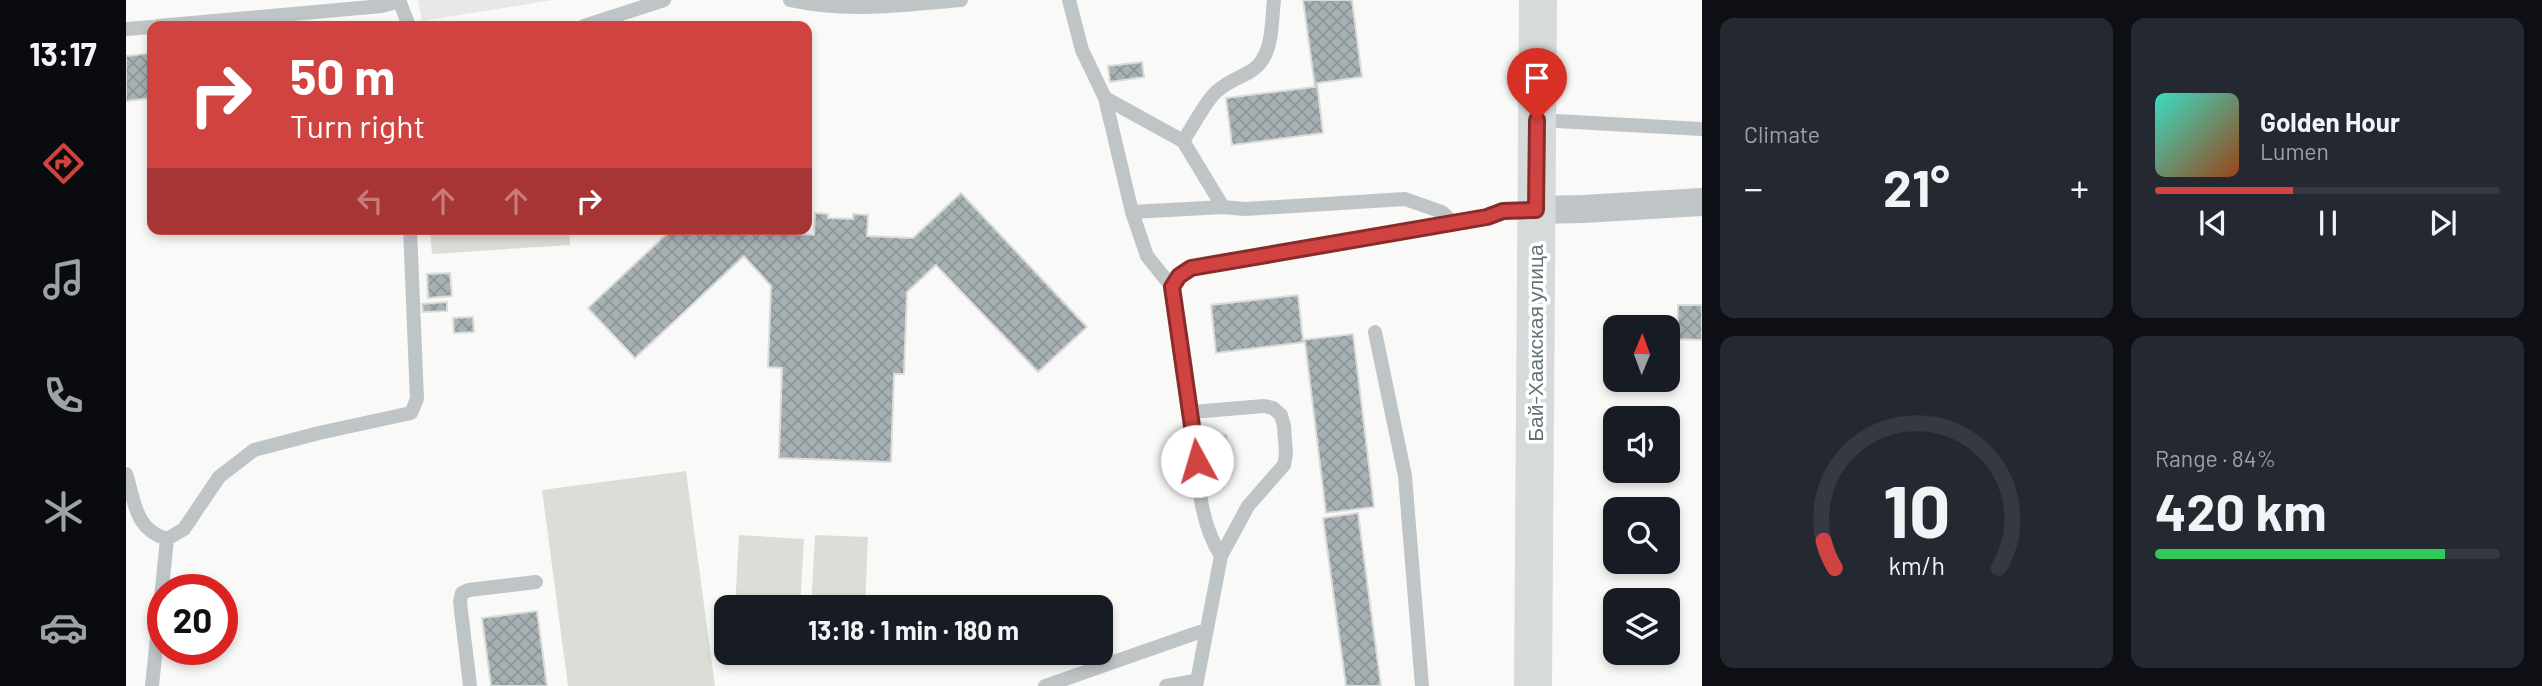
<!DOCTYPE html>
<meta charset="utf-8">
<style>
:root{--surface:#171b24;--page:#242831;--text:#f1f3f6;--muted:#9ea1a6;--line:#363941;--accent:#d14340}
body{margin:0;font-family:Barlow,sans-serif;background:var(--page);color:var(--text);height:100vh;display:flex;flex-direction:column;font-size:26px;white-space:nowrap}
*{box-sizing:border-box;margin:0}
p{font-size:23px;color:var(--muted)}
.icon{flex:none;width:38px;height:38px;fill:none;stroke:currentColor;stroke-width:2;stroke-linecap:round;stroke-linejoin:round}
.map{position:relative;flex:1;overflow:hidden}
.side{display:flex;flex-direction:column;gap:18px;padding:18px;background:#0d0f14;width:840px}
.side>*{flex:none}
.hud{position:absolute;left:21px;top:21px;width:665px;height:214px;border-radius:14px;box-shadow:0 4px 10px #0003;background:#d14340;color:#fff;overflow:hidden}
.needle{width:46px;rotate:1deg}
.tools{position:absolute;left:1477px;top:315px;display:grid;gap:14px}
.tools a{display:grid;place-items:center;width:77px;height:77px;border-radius:14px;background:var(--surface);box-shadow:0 4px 10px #0003;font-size:35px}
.speed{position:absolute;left:21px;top:574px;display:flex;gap:14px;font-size:35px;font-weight:700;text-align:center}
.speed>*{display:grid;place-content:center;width:91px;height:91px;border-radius:50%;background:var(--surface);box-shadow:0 4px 10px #0003;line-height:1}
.speed .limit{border:10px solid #d22;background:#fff;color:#111}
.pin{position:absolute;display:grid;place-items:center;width:60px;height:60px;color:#fff;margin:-72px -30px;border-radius:50% 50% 50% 0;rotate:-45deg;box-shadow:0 0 7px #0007}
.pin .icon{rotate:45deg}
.me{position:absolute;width:77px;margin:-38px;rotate:354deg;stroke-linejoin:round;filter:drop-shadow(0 0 5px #0008)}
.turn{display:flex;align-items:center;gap:24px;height:147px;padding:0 28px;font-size:32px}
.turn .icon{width:91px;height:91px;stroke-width:2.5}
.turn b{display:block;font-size:49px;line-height:60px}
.lanes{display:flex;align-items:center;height:66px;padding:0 28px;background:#0003;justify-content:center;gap:35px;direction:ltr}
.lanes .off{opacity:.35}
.big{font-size:52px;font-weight:700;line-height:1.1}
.side .widget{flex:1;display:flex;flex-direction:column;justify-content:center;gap:10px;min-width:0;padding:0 24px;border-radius:14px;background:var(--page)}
.side .dial{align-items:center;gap:0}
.dial svg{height:182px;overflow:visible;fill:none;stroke:var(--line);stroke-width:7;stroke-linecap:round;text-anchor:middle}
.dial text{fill:var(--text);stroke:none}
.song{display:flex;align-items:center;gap:21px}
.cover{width:84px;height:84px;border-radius:10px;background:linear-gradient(135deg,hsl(170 70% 55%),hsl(20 70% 35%))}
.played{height:7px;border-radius:4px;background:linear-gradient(90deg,var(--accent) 40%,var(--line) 40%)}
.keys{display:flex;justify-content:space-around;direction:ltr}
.heat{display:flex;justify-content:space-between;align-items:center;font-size:38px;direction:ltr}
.charge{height:10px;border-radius:5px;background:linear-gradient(90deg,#34c759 84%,var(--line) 0)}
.side .tiles{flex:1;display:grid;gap:18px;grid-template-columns:repeat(2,1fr)}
.trip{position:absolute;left:588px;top:595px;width:399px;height:70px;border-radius:14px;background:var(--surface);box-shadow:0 4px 10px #0003;font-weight:700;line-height:70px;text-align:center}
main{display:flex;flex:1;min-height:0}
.tab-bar{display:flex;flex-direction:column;width:126px;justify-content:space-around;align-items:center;background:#090b0e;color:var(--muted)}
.tab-bar .icon{width:49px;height:49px}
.tab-bar .current{color:var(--accent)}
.tab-bar b{font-size:32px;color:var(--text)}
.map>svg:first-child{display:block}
.built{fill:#e7e9e8}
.park{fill:#dbded7}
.building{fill:url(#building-cross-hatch);stroke:#dbdbda;stroke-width:2}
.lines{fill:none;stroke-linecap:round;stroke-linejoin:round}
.service{stroke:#bfc5c7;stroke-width:14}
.minor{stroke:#bfc5c7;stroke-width:28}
.secondary{stroke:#d6dadb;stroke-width:38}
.route-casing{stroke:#882c2a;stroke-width:18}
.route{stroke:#d14340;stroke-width:12}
.labels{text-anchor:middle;stroke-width:7;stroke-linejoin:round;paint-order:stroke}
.street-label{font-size:21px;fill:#637479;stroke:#fff}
</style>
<main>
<nav class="tab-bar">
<b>13:17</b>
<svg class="icon current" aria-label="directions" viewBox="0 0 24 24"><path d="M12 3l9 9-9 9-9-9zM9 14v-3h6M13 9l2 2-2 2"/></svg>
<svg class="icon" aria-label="music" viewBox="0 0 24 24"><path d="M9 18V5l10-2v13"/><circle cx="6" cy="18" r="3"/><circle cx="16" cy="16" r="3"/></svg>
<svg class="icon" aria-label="phone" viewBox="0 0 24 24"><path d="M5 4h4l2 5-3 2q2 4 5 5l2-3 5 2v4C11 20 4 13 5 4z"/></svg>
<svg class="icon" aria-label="climate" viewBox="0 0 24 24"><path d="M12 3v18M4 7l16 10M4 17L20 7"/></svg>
<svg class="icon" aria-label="car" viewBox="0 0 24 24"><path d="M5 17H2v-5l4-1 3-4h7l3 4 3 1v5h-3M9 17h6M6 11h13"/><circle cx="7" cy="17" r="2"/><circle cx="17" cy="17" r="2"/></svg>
</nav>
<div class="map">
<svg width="1576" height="686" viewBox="0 0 1576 686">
<defs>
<pattern id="building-cross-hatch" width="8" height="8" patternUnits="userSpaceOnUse" patternTransform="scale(1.75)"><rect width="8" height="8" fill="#a7b1b4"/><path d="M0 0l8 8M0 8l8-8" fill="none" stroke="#8c9597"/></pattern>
</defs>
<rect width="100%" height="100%" fill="#f9f9f8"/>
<!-- built -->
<path class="built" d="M292,0H427L296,21Z"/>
<!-- park -->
<path class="park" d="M304,229H443L444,245L306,254Z
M560,471L589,686H442L416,490Z
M613,535L678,539L674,607H609Z
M689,535L742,537L739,607H685Z"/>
<!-- building -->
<path class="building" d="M1177,0H1226L1236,77L1191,83L1197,133L1106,145L1100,98L1189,87Z
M26,53V98L0,101V56Z
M1016,62L1018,77L984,82L982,66Z
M835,193L961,327L912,372L810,265L781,292L778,374H768L765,462L653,458L656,368L642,367L645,286L618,256L509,358L462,308L546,229H637L641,233L688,235L689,213L702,214V218L727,219V214L742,215L741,236L787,238Z
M324,273L326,296L302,298L301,274Z
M1172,295L1177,340L1227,334L1248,507L1200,513L1179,342L1090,353L1085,305Z
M321,302V311L297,312L296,304Z
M1552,305H1576V340L1551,339Z
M347,317L348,332L328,333L327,318Z
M1100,435L1106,474L1086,477L1081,437Z
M1232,513L1255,686H1220L1197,518Z
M411,611L421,686H365L356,618Z"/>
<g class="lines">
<!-- service -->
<path class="service" d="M273,0L283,26
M664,0C721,13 777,5 835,0
M943,0L956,50L979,98L1006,212L1021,256L1046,287
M32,26L256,6L274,1
M458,26L538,0
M0,29L26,27
M979,98L1057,141L1097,207
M1412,120L1576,129
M1057,141C1067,126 1076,108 1087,95C1098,83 1112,79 1125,71C1148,57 1145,24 1148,0
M1006,212L1097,207L1119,209L1279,199L1316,212L1327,223
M1249,332L1279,476L1296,686
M1066,412L1138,406L1147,408L1155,415L1158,426L1160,454L1158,465L1122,506L1095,556
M0,474C9,502 9,530 41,539L58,529L93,477L128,450L193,433L285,413L291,399L284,229
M26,686L41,539
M344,686L334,602L336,593L343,590L410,582
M919,686L1079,630
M1040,686L1069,681
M1070,686L1095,556C1069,515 1072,462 1066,415C1061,373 1055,329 1046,287L1053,276L1065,268L1361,217L1377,211L1409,210"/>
<!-- minor -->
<path class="minor" d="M1410,210L1457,209L1576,202"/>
<!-- secondary -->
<path class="secondary" d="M1407,686L1412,0"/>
</g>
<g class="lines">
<defs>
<path id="route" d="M1071,461L1046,287L1053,276L1065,268L1361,217L1377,211L1410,210L1411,120"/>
</defs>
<!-- route casing -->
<use href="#route" class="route-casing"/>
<!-- route -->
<use href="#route" class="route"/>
</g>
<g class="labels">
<!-- street labels -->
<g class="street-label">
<text transform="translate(1410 343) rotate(-90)" y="7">Бай-Хаакская улица</text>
</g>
</g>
</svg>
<div class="tools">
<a><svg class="needle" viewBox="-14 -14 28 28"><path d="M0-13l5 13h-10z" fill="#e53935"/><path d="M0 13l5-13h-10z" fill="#9ea1a6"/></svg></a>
<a><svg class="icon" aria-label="sound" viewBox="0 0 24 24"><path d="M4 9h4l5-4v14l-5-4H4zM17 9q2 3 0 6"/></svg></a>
<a><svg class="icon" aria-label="search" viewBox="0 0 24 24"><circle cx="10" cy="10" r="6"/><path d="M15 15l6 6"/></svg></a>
<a><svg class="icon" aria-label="layers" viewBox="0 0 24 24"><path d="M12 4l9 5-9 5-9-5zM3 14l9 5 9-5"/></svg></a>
</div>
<div class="speed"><div class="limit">20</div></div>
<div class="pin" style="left:1411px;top:120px;background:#d93025"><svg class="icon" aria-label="arrive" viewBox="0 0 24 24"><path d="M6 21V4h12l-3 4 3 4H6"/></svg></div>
<svg class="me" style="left:1071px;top:461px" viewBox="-20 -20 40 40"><circle r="19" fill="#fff"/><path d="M0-13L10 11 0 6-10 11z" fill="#d14340"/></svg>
<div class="trip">13:18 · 1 min · 180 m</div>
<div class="hud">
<div class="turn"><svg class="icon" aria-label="right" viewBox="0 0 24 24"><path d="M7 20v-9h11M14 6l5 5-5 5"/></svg><div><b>50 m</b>Turn right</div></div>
<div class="lanes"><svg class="icon off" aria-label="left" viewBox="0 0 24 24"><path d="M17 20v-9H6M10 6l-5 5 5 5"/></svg><svg class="icon off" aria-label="ahead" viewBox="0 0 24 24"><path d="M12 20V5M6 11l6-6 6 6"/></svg><svg class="icon off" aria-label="ahead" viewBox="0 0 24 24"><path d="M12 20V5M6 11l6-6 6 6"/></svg><svg class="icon" aria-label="right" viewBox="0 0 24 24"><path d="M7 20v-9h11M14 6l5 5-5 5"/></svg></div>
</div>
</div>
<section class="side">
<div class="tiles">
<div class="widget"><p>Climate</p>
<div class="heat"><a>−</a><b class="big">21°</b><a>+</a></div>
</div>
<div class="widget">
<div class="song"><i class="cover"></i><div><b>Golden Hour</b><p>Lumen</p></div></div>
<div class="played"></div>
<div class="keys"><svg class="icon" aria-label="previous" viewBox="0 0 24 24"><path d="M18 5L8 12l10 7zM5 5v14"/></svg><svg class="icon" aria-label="pause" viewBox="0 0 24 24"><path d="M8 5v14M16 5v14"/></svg><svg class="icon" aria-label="next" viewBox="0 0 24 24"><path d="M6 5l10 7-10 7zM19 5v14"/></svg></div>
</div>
<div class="widget dial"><svg viewBox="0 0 100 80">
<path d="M14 69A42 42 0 1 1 86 69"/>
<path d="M14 69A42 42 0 0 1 9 57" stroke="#d14340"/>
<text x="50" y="56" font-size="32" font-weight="700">10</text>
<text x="50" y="72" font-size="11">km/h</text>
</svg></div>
<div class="widget"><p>Range · 84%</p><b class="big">420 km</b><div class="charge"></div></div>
</div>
</section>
</main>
